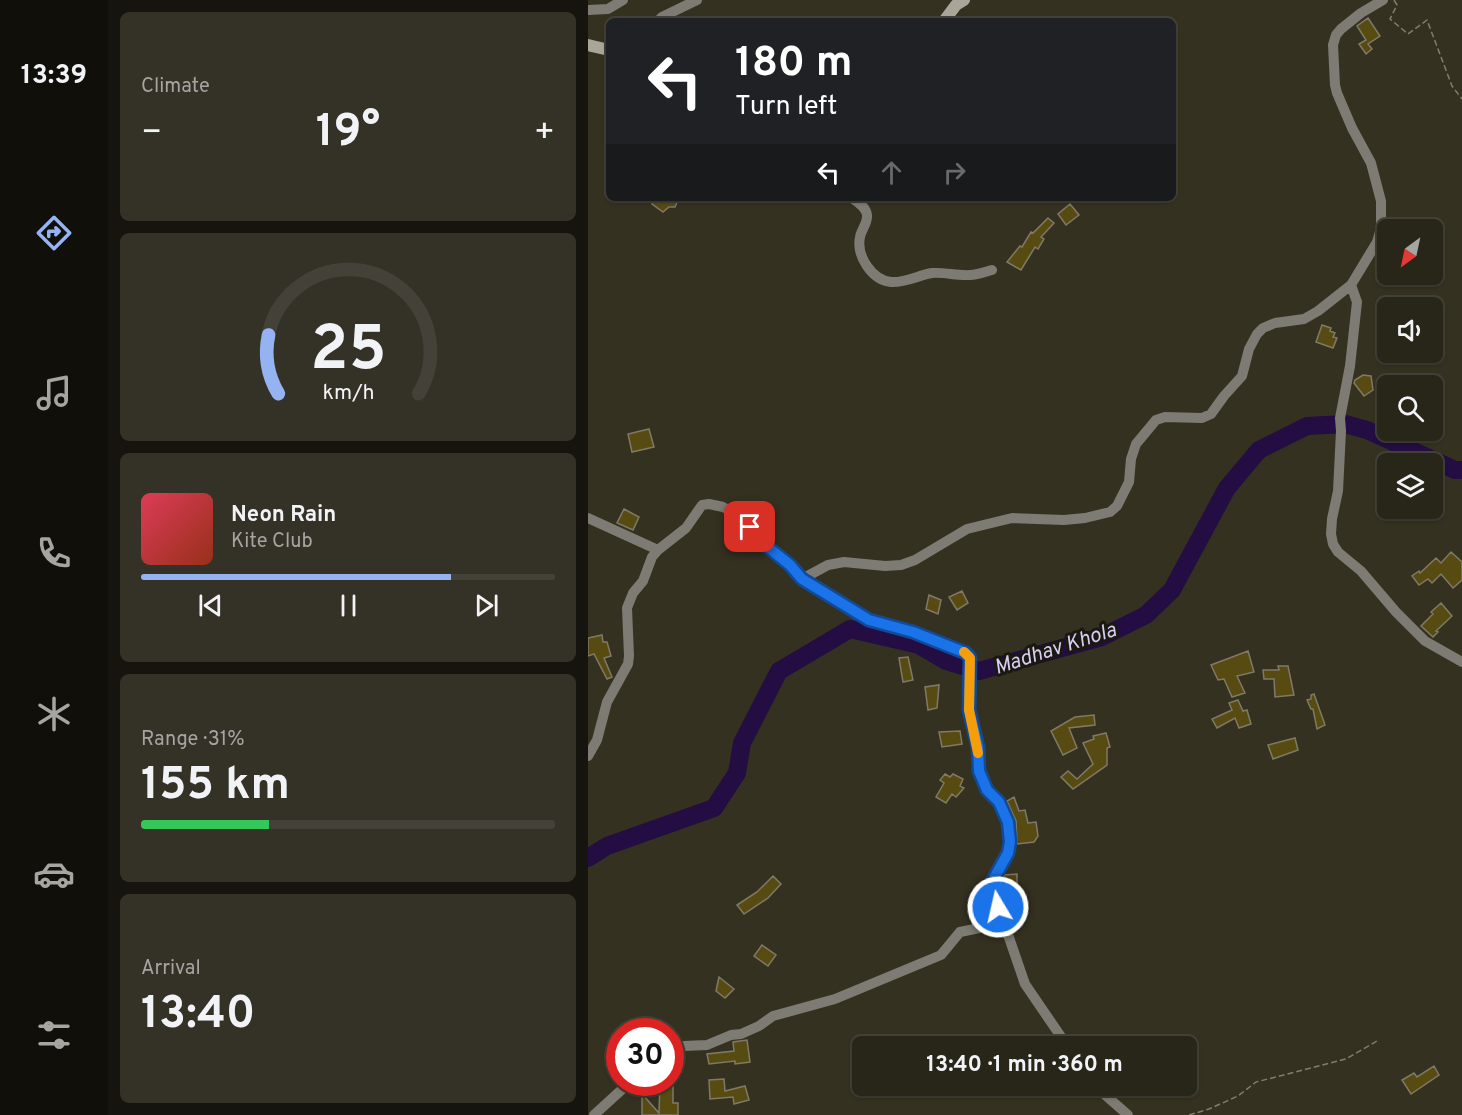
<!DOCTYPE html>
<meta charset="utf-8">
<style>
:root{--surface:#282519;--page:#343126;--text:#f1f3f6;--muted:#a5a5a2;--line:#444238;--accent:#95b2f1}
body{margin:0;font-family:Overpass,sans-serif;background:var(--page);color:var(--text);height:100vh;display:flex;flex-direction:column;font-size:22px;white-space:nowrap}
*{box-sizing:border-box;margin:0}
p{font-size:20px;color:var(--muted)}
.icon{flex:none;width:33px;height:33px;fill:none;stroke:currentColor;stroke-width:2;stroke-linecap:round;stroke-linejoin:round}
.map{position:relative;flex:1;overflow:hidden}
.details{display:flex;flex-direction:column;gap:12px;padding:12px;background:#16140e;width:480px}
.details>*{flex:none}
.banner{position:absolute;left:18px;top:18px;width:570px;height:183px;border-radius:9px;box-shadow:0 2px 4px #0004,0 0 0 2px var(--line);background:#202124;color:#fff;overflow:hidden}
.needle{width:39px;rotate:213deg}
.fabs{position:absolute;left:789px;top:219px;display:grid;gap:12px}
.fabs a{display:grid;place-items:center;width:66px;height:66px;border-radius:9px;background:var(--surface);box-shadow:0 2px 4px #0004,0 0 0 2px var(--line);font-size:30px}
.speed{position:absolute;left:18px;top:1018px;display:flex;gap:12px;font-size:30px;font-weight:700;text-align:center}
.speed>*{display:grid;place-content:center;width:78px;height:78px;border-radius:50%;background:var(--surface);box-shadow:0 2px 4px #0004,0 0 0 2px var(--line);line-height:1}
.speed .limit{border:9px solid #d22;background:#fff;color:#111}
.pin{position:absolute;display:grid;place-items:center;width:51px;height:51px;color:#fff;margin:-26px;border-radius:12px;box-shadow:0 3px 9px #0006}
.me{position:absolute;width:66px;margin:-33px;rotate:351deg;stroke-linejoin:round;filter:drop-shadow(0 0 4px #0008)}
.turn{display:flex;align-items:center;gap:21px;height:126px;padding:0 30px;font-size:27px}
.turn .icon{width:78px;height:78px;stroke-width:2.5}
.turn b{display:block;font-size:42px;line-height:51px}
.lanes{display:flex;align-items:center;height:57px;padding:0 30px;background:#0003;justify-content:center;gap:30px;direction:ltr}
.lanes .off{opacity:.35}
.big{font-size:45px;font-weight:700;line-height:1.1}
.details .tile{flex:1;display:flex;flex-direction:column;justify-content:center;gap:9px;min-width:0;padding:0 21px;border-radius:9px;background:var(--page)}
.details .dial{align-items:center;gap:0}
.dial svg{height:156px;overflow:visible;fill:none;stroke:var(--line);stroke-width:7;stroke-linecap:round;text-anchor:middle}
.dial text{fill:var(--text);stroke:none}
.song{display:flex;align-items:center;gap:18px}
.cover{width:72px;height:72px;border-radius:9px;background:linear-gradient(135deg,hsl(350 70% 55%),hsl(10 70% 35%))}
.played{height:6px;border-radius:3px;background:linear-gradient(90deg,var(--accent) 75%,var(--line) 75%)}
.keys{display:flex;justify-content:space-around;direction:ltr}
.heat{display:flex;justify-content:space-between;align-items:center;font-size:33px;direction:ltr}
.charge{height:9px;border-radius:4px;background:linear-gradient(90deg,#34c759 31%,var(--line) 0)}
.trip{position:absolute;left:264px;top:1036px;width:345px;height:60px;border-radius:9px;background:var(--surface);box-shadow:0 2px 4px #0004,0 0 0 2px var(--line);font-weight:700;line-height:60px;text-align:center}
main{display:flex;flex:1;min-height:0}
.tabs{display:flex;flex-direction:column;width:108px;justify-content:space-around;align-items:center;background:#100f0a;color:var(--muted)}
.tabs .icon{width:42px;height:42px}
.tabs .on{color:var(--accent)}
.tabs b{font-size:27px;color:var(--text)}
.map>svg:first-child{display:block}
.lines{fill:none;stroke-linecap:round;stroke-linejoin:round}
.river{stroke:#230d43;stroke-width:18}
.building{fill:#584b12;stroke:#7f7a68;stroke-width:1.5}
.path{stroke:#807d6f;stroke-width:1.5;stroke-dasharray:6 3;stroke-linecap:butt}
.street{stroke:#7d7b73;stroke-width:10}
.secondary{stroke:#a9a699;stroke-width:12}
.route-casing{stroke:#114b97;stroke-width:15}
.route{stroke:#1a73e8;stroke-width:10}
.slow{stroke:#f59e0b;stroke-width:10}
.labels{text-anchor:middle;stroke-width:6;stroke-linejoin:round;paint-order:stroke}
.water-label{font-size:21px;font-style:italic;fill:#d7cef2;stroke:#1a1811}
</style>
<main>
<nav class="tabs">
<b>13:39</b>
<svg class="icon on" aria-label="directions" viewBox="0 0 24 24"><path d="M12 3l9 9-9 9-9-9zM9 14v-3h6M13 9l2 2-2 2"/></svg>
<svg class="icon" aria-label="music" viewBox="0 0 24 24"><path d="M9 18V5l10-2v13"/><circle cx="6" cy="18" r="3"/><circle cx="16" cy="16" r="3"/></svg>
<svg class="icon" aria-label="phone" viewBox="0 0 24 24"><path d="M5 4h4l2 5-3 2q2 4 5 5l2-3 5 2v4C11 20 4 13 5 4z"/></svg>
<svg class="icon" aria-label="climate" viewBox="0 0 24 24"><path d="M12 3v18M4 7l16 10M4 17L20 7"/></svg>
<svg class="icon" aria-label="car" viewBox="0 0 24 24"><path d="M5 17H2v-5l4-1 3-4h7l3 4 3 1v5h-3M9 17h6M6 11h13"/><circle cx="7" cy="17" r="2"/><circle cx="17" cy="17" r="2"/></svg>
<svg class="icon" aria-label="filters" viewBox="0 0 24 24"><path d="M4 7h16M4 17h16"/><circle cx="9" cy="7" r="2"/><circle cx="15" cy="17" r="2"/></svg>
</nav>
<section class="details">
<div class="tile"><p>Climate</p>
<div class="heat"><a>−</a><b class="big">19°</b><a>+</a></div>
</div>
<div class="tile dial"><svg viewBox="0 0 100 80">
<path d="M14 69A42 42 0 1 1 86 69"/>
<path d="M14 69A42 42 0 0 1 9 39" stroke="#95b2f1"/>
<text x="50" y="56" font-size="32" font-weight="700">25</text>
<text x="50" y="72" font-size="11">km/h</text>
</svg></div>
<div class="tile">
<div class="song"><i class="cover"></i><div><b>Neon Rain</b><p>Kite Club</p></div></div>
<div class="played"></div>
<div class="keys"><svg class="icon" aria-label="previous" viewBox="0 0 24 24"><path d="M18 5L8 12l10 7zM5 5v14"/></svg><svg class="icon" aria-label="pause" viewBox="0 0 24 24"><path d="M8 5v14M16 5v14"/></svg><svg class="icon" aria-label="next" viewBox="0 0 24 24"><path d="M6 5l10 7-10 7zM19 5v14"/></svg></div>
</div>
<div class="tile"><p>Range · 31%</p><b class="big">155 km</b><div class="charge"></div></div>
<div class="tile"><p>Arrival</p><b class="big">13:40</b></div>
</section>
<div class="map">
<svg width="874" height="1115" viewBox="0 0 874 1115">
<rect width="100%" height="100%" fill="#353121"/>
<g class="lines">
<!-- river -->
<path class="river" d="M0,858L19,846L126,808L149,773L154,743L191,671L262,629L331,645L358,661L391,671L514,637L558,615L584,590L639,488L671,450L719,426L757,424L779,430L867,470H874"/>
</g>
<!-- building -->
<path class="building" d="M780,18L792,36L780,44L784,49L778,54L771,44L778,40L769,26Z
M62,198H91L87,207H81L75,212L64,204L65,202Z
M482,204L491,215L478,225L470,214Z
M460,218L466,223L453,237L456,239L450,249L447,247L433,270L419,262L432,246L434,247L443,232L445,233Z
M734,325L743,328L742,331L747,333L745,337L749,338L745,348L728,342Z
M775,375L783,376L785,390L776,396L766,383L767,380Z
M61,429L66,447L44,452L40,434Z
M36,509L51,517L45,530L29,523Z
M863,552L874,562V580L865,588L853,574L844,583L840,579L831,585L824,576L831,571L832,573L848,558L853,563Z
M374,591L380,603L369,610L361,597Z
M341,595L353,600L350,614L338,609Z
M853,603L864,616L848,631L850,632L845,637L833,626L845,614L843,612Z
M14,635L15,642H19L23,656L16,658L24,677L19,679L6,654L0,656V638Z
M660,651L666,672L649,676L657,693L644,697L636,679L630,680L623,665Z
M320,657L325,680L315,682L311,658Z
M690,666H700L706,695L687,697L686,679H676L675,670H691Z
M351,685L349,708L340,710L337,687Z
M726,694L737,725L729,729L725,709H723L719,700L723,699V695Z
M650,700L655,711L659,710L663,724L651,728L647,718L629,728L624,719L644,710L641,703Z
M506,715L507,725L481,728L489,748L475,755L463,731L487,717Z
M372,731L374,744L354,747L351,732Z
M518,733L522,747L519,748V765L485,789L473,777L480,771L489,779L505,764L495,743L506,739L505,736Z
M707,738L710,750L685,759L680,745Z
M357,774L362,777L365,774L375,779L372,786L376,788L368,797L364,794L358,803L348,797L356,783L352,780Z
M426,797L431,811L437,810L440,823L448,822L450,836L446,842L429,844L428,821L419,801Z
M429,874V888H412V882L416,875Z
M185,876L193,884L180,898L156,914L149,905L169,892Z
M174,945L188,955L180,966L166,956Z
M131,977L146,989L137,998L128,991Z
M159,1040L162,1062L147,1064V1061L121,1064L119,1054L146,1051L145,1042Z
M846,1066L851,1075L823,1094L814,1080L826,1073L829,1077Z
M136,1079L137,1091L157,1086L161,1100L146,1104L145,1097L122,1099L121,1080Z
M72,1083H85V1103H90V1115H54V1094L71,1113Z"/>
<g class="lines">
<!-- path -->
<path class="path" d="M806,0L809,5L802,19L820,34L839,20L864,86L874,99
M601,1115L621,1109L650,1096L668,1082L758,1059L789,1041"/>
<!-- street -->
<path class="street" d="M0,10L20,9L35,0
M70,21L74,17L109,0
M264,198C270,202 278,207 279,215C280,223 273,230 272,237C268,256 284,280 303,282C317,283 331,275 344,273C357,272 369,276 382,275C389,275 397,272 404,270
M763,285L769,302L762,366L752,418L753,431L750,491L744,519L743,534L745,544L750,552L773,571L808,612L837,641L874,662
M0,518L70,550L98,528L114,505L121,504L135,507L153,517L176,544L202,565L214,579L281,620L325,632L378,653L382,658L381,710L390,747L391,771L399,790L411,802L421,822L422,842L420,853L405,880V891L437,984L480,1047
M214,579L240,565L256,562L297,566L313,565L327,560L379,529L424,518L476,520L497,518L522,512L529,506L541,482L543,459L548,444L568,420L577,417L614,418L623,414L636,396L654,376L661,349L669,334L675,328L687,323L716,319L730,311L763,285L789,242L793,228V201L783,163L764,128L749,93L747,85L745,45L748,35L753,29L773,13L795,0
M0,756L9,740L19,702L40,664L41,656L39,608L45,593L55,581L64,557L70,550
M82,1051L96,1046L119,1045L143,1035L153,1034L171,1026L185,1016L247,999L353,955L372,932L415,923
M507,1086L540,1115
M6,1115L41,1083"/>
<!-- secondary -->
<path class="secondary" d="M356,21L368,5L376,0
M0,45L21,50"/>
</g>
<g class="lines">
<defs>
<path id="route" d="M162,527L176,544L202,565L214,579L281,620L325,632L378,653L382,658L381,710L390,747L391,771L399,790L411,802L420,822L422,842L420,853L405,880V891L410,907"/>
</defs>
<!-- route casing -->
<use href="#route" class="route-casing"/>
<!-- route -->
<use href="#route" class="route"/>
<!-- slow -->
<path class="slow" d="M376,652L382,658L381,710L390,753"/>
</g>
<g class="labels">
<!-- water labels -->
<g class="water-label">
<text transform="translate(467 648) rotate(-18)" y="7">Madhav Khola</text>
</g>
</g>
</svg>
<div class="fabs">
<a><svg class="needle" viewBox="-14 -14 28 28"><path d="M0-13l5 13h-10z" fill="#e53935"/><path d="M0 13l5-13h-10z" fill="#a5a5a2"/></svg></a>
<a><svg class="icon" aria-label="sound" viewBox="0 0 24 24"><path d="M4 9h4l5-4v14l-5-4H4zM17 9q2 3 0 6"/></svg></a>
<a><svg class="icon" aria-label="search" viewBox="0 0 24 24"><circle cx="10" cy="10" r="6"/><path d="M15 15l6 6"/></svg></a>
<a><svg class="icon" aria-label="layers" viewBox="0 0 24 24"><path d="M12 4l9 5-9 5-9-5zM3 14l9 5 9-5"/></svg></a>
</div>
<div class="speed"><div class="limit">30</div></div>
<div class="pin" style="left:162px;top:527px;background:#d93025"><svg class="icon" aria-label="arrive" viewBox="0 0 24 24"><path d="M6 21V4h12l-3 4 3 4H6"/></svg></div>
<svg class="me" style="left:410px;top:907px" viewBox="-20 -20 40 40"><circle r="17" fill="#1a73e8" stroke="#fff" stroke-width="3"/><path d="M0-11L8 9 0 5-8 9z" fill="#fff"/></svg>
<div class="trip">13:40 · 1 min · 360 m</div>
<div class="banner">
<div class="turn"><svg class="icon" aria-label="left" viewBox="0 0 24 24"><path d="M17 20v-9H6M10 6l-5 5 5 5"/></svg><div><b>180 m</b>Turn left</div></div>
<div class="lanes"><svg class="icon" aria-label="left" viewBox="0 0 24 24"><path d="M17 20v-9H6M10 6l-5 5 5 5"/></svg><svg class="icon off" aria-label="ahead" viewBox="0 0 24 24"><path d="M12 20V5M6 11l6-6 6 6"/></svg><svg class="icon off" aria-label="right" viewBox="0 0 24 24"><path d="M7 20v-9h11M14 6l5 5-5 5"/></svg></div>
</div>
</div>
</main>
